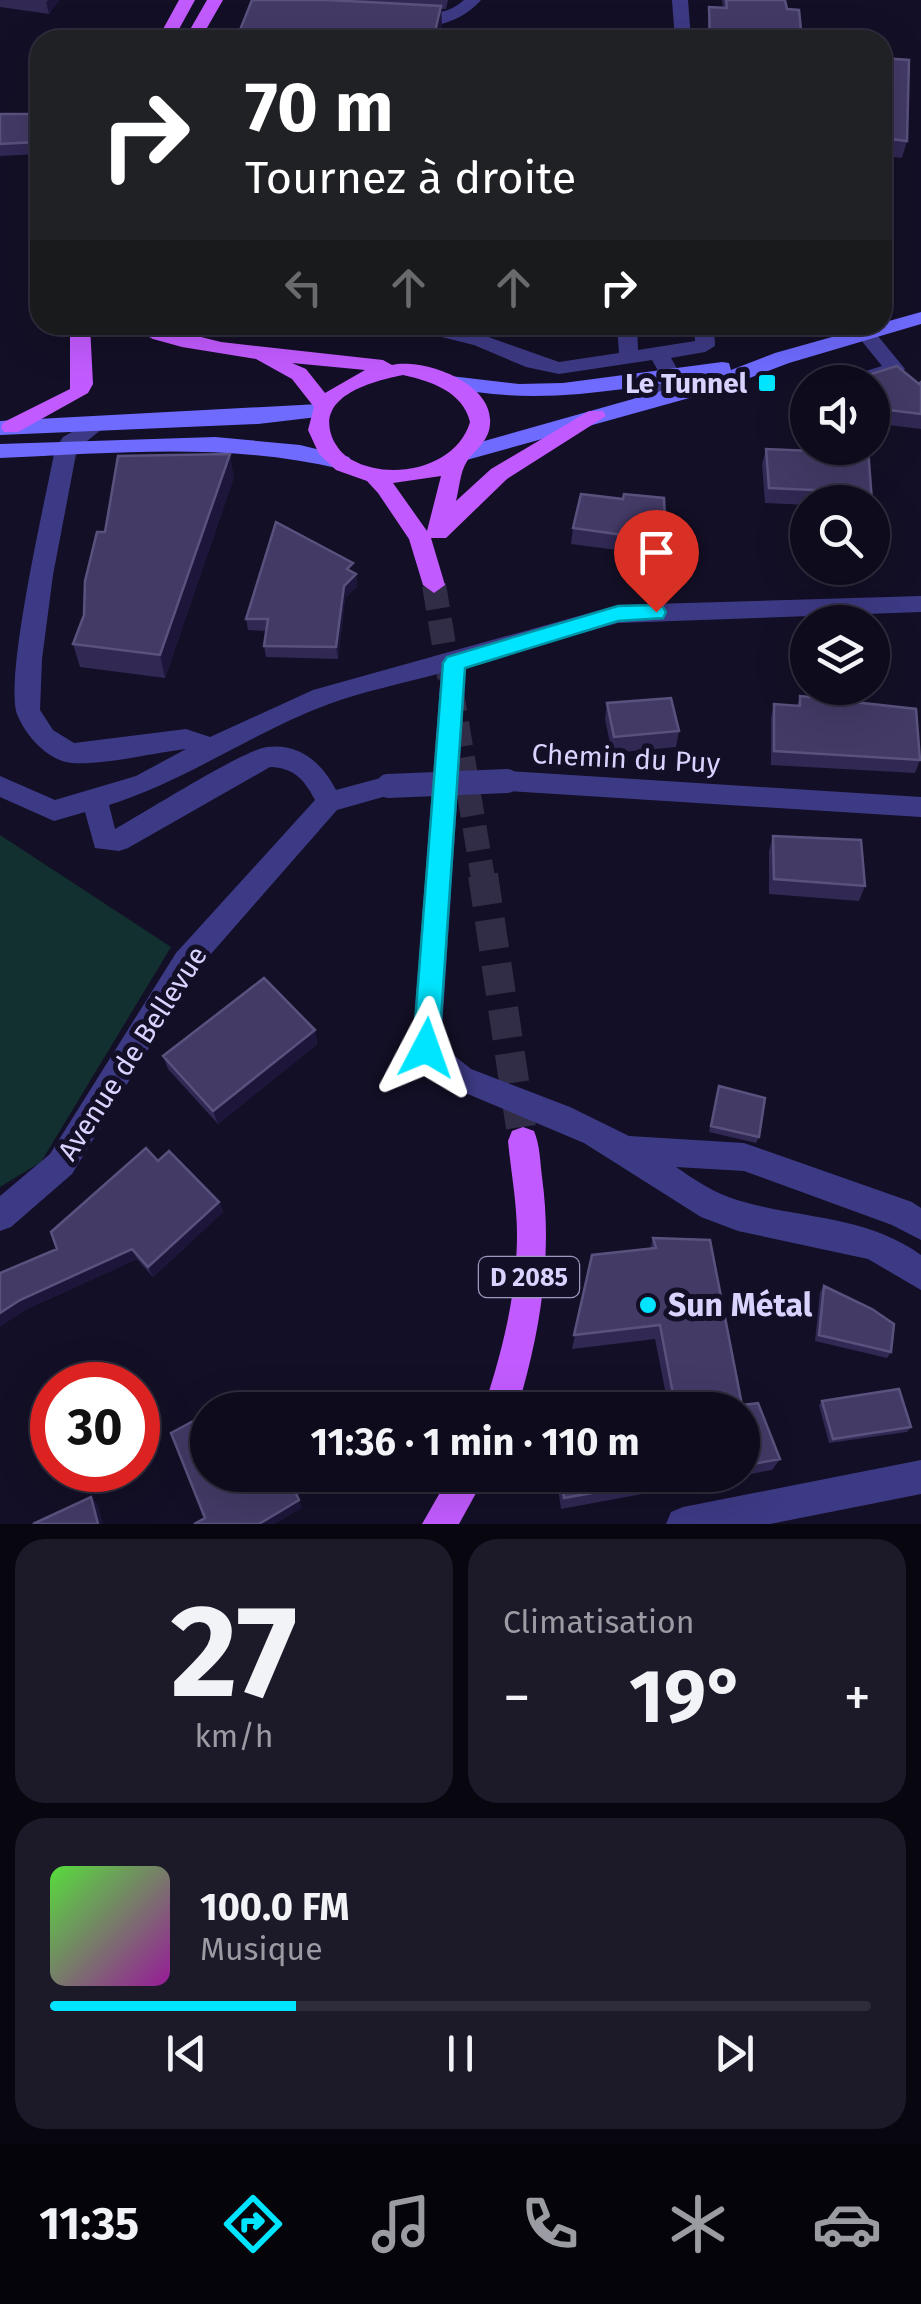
<!DOCTYPE html>
<html lang="fr">
<meta charset="utf-8">
<style>
:root{--surface:#0e0b1c;--page:#1c1929;--text:#f1f3f6;--muted:#9b9ba3;--line:#2e2b3b;--accent:#00e5ff}
body{margin:0;font-family:"Fira Sans",sans-serif;background:var(--page);color:var(--text);height:100vh;display:flex;flex-direction:column;font-size:38px;white-space:nowrap}
*{box-sizing:border-box;margin:0}
p{font-size:32px;color:var(--muted)}
.icon{flex:none;width:55px;height:55px;fill:none;stroke:currentColor;stroke-width:2;stroke-linecap:round;stroke-linejoin:round}
.map{position:relative;height:1524px;overflow:hidden}
.side{display:flex;flex-direction:column;gap:15px;padding:15px;background:#08060f;flex:1}
.side>*{flex:none}
.guide{position:absolute;left:30px;top:30px;width:862px;height:305px;border-radius:30px;box-shadow:0 10px 40px #0002,0 0 0 2px var(--line);background:#202124;color:#fff;overflow:hidden}
.controls{position:absolute;left:790px;top:365px;display:grid;gap:20px}
.controls a{display:grid;place-items:center;width:100px;height:100px;border-radius:50%;background:var(--surface);box-shadow:0 10px 40px #0002,0 0 0 2px var(--line);font-size:50px}
.speed{position:absolute;left:30px;top:1362px;display:flex;gap:20px;font-size:50px;font-weight:700;text-align:center}
.speed>*{display:grid;place-content:center;width:130px;height:130px;border-radius:50%;background:var(--surface);box-shadow:0 10px 40px #0002,0 0 0 2px var(--line);line-height:1}
.speed .limit{border:15px solid #d22;background:#fff;color:#111}
.pin{position:absolute;display:grid;place-items:center;width:85px;height:85px;color:#fff;margin:-102px -42px;border-radius:50% 50% 50% 0;rotate:-45deg;box-shadow:0 0 10px #0007}
.pin .icon{rotate:45deg}
.me{position:absolute;width:110px;margin:-55px;rotate:4deg;stroke-linejoin:round;filter:drop-shadow(0 0 8px #0008)}
.turn{display:flex;align-items:center;gap:35px;height:210px;padding:0 50px;font-size:45px}
.turn .icon{width:130px;height:130px;stroke-width:2.5}
.turn b{display:block;font-size:70px;line-height:85px}
.lanes{display:flex;align-items:center;height:95px;padding:0 50px;background:#0003;justify-content:center;gap:50px;direction:ltr}
.lanes .off{opacity:.35}
.big{font-size:75px;font-weight:700;line-height:1.1}
.side .tile{flex:1;display:flex;flex-direction:column;justify-content:center;gap:15px;min-width:0;padding:0 35px;border-radius:30px;background:var(--page)}
.side .dial{align-items:center;gap:0}
.dial b{font-size:130px;line-height:1}
.song{display:flex;align-items:center;gap:30px}
.cover{width:120px;height:120px;border-radius:15px;background:linear-gradient(135deg,hsl(110 70% 55%),hsl(300 70% 35%))}
.played{height:10px;border-radius:5px;background:linear-gradient(90deg,var(--accent) 30%,var(--line) 30%)}
.keys{display:flex;justify-content:space-around;direction:ltr}
.heat{display:flex;justify-content:space-between;align-items:center;font-size:55px;direction:ltr}
.side .tiles{flex:1;display:grid;gap:15px;grid-template-columns:1fr 1fr}
.tile:last-child{grid-column:span 2}
.trip{position:absolute;left:190px;top:1392px;width:570px;height:100px;border-radius:50px;background:var(--surface);box-shadow:0 10px 40px #0002,0 0 0 2px var(--line);font-weight:700;line-height:100px;text-align:center}
.tabs{display:flex;height:160px;justify-content:space-around;align-items:center;background:#06040b;color:var(--muted)}
.tabs .icon{width:70px;height:70px}
.tabs .current{color:var(--accent)}
.tabs b{font-size:45px;color:var(--text)}
.map>svg:first-child{display:block}
.green{fill:#12302f}
.lines{fill:none;stroke-linecap:round;stroke-linejoin:round}
.primary-tunnel-far1{stroke:#312d47;stroke-width:24;stroke-dasharray:24 11;stroke-linecap:butt}
.primary-tunnel{stroke:#312d47;stroke-width:30;stroke-dasharray:30 15;stroke-linecap:butt}
.service{fill:#3d3a85;fill-rule:evenodd}
.minor{fill:#3d3a85;fill-rule:evenodd}
.secondary{fill:#6f6bff;fill-rule:evenodd}
.primary{fill:#c25bff;fill-rule:evenodd}
.minor-bridge{stroke:#3d3a85;stroke-width:24}
.wall{fill:#312854}
.shaded-wall{fill:#1d163a}
.building{fill:#433a66;stroke:#5a527e;stroke-width:2.5}
.route{fill:#00e5ff;stroke:#0095a6;stroke-width:2.5}
.poi-dot{fill:#00e5ff;stroke:#130f26;stroke-width:4}
.labels{text-anchor:middle;stroke-width:10;stroke-linejoin:round;paint-order:stroke}
.shield{fill:#130f26;stroke:#9e99be;stroke-width:2.5}
.shield-label{font-size:25px;font-weight:bold;fill:#d9d4ff}
.poi-label{font-size:28px;font-weight:bold;fill:#d9d4ff;stroke:#130f26;text-anchor:end}
.street-label{font-size:28px;fill:#d9d4ff;stroke:#130f26}
.near-poi-label{font-size:32px;font-weight:bold;fill:#d9d4ff;stroke:#130f26;text-anchor:start}
</style>
<div class="map">
<svg width="921" height="1524" viewBox="0 0 921 1524">
<rect width="100%" height="100%" fill="#130f26"/>
<!-- green -->
<path class="green" d="M0,835L171,947L41,1162L0,1187Z"/>
<g class="lines">
<!-- primary-tunnel-far1 -->
<path class="primary-tunnel-far1" d="M434,585L483,878"/>
<!-- primary-tunnel -->
<path class="primary-tunnel" d="M483,875L523,1141"/>
<!-- service -->
<path class="service" d="M464,0H481C463,21 426,35 402,19C421,7 441,21 464,0Z
M672,0H688L691,40H675Z
M406,325H442L480,334L559,362L619,353L617,325H637L638,350L695,341L694,325H714L715,346L705,352L671,358C677,369 686,380 677,393L653,399L648,409L641,411L631,404L638,390L660,384L661,376L652,360L559,374L526,367L474,345L409,329Z
M866,328L873,330L905,369C888,384 866,382 844,382L847,377L882,366L856,334Z"/>
<!-- minor -->
<path class="minor" d="M97,418L107,425L77,449L53,575L42,659L40,710L53,730L74,743L186,729L210,737L313,690L618,605L921,596V612L618,623L466,666L441,1045L471,1069L570,1107L629,1136L744,1143L912,1202L921,1208V1240L892,1225L744,1171L676,1167C695,1180 714,1193 737,1200C799,1219 866,1215 921,1255V1290L868,1259L738,1231L701,1217L584,1143L444,1084L424,1067L412,1049L441,673C404,683 365,691 329,704C253,732 186,781 109,805L115,829C144,813 243,750 267,747C300,743 322,763 336,790L388,776L397,779L401,786L397,793L337,810L196,971L72,1174L11,1227L0,1231V1196L50,1154L176,953L315,800C304,779 294,768 270,767L128,848L119,851L95,848L85,812L54,821L0,797V776L55,800L136,776L186,749C152,753 106,765 72,763C48,761 25,735 17,714C4,676 46,497 55,449L63,437Z
M507,771L921,797V817L507,791L498,788L494,781L498,774Z
M921,1460V1494L770,1524H666L671,1512L683,1507Z"/>
<!-- secondary -->
<path class="secondary" d="M921,312V324L789,363L718,390L463,461L452,454L456,449L718,375C626,388 534,409 442,385V375L519,384L563,383L722,362L729,363L731,370L775,353Z
M319,404L326,406L329,411L326,416L258,424L0,435V421Z
M215,437L300,445L349,457L352,462L341,469C228,442 115,453 0,458V444Z"/>
<!-- primary -->
<path class="primary" d="M179,0H195L173,40H157Z
M207,0H223L200,40H184Z
M70,325H90L93,384L88,393L18,432H4L1,427L4,422L70,389Z
M126,325H153L221,342L383,360L392,365C424,358 494,383 490,424C489,442 474,450 466,463C460,473 459,490 456,501L491,469L589,411H603L606,416L507,479L446,538H431L445,585L434,593L423,585L409,539L378,493L367,481L336,470L319,454L308,430L314,407L292,379L256,359L182,347L153,339ZM292,363L355,369L365,370L325,393L306,369ZM403,375C431,381 463,392 470,422C457,467 392,482 352,460C343,455 336,447 332,437C316,395 374,381 403,375ZM441,476L427,531L393,483Z
M523,1127L534,1131C540,1145 540,1162 542,1177C553,1257 540,1333 517,1410H483C502,1353 517,1294 517,1234C517,1203 511,1172 508,1141L512,1131Z
M450,1475H486L459,1524H422Z"/>
<!-- minor-bridge -->
<path class="minor-bridge" d="M388,786L507,781"/>
</g>
<!-- wall -->
<path class="wall" d="M0,0H59L49,14L0,7Z
M252,0H448L446,9H441L442,27Z
M722,0H785L787,9L802,40H707L709,7L723,8Z
M882,58L907,141L902,158L882,156Z
M0,114L38,126L39,154L0,156Z
M872,382L919,384L921,382V429L872,423Z
M839,448H868L874,528L872,535V502H808V505L765,503L762,464L766,449L838,452Z
M234,477L165,678L80,667L73,644L84,615L105,532Z
M573,528L666,541L663,556L571,544Z
M354,573L356,574L357,586L345,598L338,659L266,657L264,646L266,631L248,630L246,619Z
M800,696L920,760L915,773L771,765V718L774,704L797,706Z
M607,703L679,731L676,747L612,753L605,719Z
M773,836L865,886L859,901L769,894V851Z
M315,1030L317,1044L218,1124L168,1069L163,1056Z
M719,1086L759,1137L756,1143L709,1132Z
M158,1161L219,1202L223,1212L153,1277L137,1259L27,1309L57,1249Z
M653,1238L742,1405L780,1459L772,1470L561,1509L556,1475H742V1410H669L655,1339L572,1349L592,1255L650,1249Z
M824,1286L891,1352L887,1358L815,1341L820,1292Z
M822,1401L911,1427L907,1432L829,1443L819,1405Z"/>
<!-- shaded-wall -->
<path class="shaded-wall" d="M48,0H59L49,14L46,2Z
M441,6L442,27L438,40H433Z
M35,114L38,126L39,154L36,142Z
M230,454L234,477L165,678L160,655Z
M356,574L357,586L345,598L338,659L336,647L344,586Z
M315,1030L317,1044L218,1124L213,1111Z
M219,1202L223,1212L153,1277L148,1267Z
M132,1249L137,1259L27,1309L0,1327V1313L20,1300Z
M91,1497L98,1504L103,1524H98Z
M299,1500L302,1508L275,1524H259Z"/>
<!-- building -->
<path class="building" d="M252,0H329L441,6L433,40H236Z
M726,0H785L787,9L799,10L802,40H710L709,7L727,8Z
M882,58L909,60L907,141L882,138Z
M0,114H35L36,142L0,144Z
M897,366L919,384L921,382V414L872,408V382H863L865,376Z
M839,448H868L874,528H872V502H837L836,491L769,488L766,449L838,452Z
M230,454L160,655L73,644L84,615L85,581L97,532H105L118,456Z
M581,494L623,499L624,494L664,498L666,541L573,528Z
M276,522L353,563L347,569L356,574L344,586L336,647L264,646L268,619H246Z
M800,696L916,709L920,760L774,751V704L800,706Z
M671,698L679,731L614,737L607,703Z
M773,836L861,840L865,886L774,879Z
M264,978L315,1030L213,1111L163,1056Z
M719,1086L765,1098L759,1137L711,1126Z
M146,1148L158,1161L169,1151L219,1202L148,1267L132,1249L20,1300L0,1313V1273L57,1249L51,1232Z
M653,1238L710,1240L742,1405L758,1403L780,1459L742,1466V1410H676L660,1325L574,1335L592,1255L656,1248Z
M824,1286L872,1309L894,1324L891,1352L819,1335Z
M899,1389L911,1427L833,1439L822,1401Z
M243,1393L250,1410H213Z
M208,1413V1475H288L299,1500L259,1524H194L205,1518L171,1433Z
M560,1475H693L564,1498Z
M91,1497L98,1524H33Z"/>
<!-- route -->
<path class="route" d="M656,605L663,607L666,612L663,618L618,621L465,668L439,1048L435,1057L426,1060L417,1057L413,1048L443,663L447,657L618,606Z"/>
<!-- markers -->
<g class="poi-dot">
<rect x="757" y="373" width="20" height="20" rx="5"/>
<circle cx="648" cy="1305" r="10"/>
</g>
<g class="labels">
<!-- shield labels -->
<rect class="shield" x="479" y="1257" width="100" height="40" rx="8"/>
<g class="shield-label">
<text x="529" y="1286">D 2085</text>
</g>
<!-- poi labels -->
<g class="poi-label">
<text x="747" y="393">Le Tunnel</text>
</g>
<!-- street labels -->
<g class="street-label">
<text transform="translate(626 758) rotate(3)" y="10">Chemin du Puy</text>
<text transform="translate(132 1053) rotate(-57)" y="10">Avenue de Bellevue</text>
</g>
<!-- near-poi labels -->
<g class="near-poi-label">
<text x="668" y="1316">Sun Métal</text>
</g>
</g>
</svg>
<div class="controls">
<a><svg class="icon" aria-label="sound" viewBox="0 0 24 24"><path d="M4 9h4l5-4v14l-5-4H4zM17 9q2 3 0 6"/></svg></a>
<a><svg class="icon" aria-label="search" viewBox="0 0 24 24"><circle cx="10" cy="10" r="6"/><path d="M15 15l6 6"/></svg></a>
<a><svg class="icon" aria-label="layers" viewBox="0 0 24 24"><path d="M12 4l9 5-9 5-9-5zM3 14l9 5 9-5"/></svg></a>
</div>
<div class="speed"><div class="limit">30</div></div>
<div class="pin" style="left:656px;top:612px;background:#d93025"><svg class="icon" aria-label="arrive" viewBox="0 0 24 24"><path d="M6 21V4h12l-3 4 3 4H6"/></svg></div>
<svg class="me" style="left:426px;top:1048px" viewBox="-20 -20 40 40"><path d="M0-17L14 15 0 8-14 15z" fill="#00e5ff" stroke="#fff" stroke-width="4"/></svg>
<div class="trip">11:36 · 1 min · 110 m</div>
<div class="guide">
<div class="turn"><svg class="icon" aria-label="right" viewBox="0 0 24 24"><path d="M7 20v-9h11M14 6l5 5-5 5"/></svg><div><b>70 m</b>Tournez à droite</div></div>
<div class="lanes"><svg class="icon off" aria-label="left" viewBox="0 0 24 24"><path d="M17 20v-9H6M10 6l-5 5 5 5"/></svg><svg class="icon off" aria-label="ahead" viewBox="0 0 24 24"><path d="M12 20V5M6 11l6-6 6 6"/></svg><svg class="icon off" aria-label="ahead" viewBox="0 0 24 24"><path d="M12 20V5M6 11l6-6 6 6"/></svg><svg class="icon" aria-label="right" viewBox="0 0 24 24"><path d="M7 20v-9h11M14 6l5 5-5 5"/></svg></div>
</div>
</div>
<section class="side">
<div class="tiles">
<div class="tile dial"><b>27</b><p>km/h</p></div>
<div class="tile"><p>Climatisation</p>
<div class="heat"><a>−</a><b class="big">19°</b><a>+</a></div>
</div>
<div class="tile">
<div class="song"><i class="cover"></i><div><b>100.0 FM</b><p>Musique</p></div></div>
<div class="played"></div>
<div class="keys"><svg class="icon" aria-label="previous" viewBox="0 0 24 24"><path d="M18 5L8 12l10 7zM5 5v14"/></svg><svg class="icon" aria-label="pause" viewBox="0 0 24 24"><path d="M8 5v14M16 5v14"/></svg><svg class="icon" aria-label="next" viewBox="0 0 24 24"><path d="M6 5l10 7-10 7zM19 5v14"/></svg></div>
</div>
</div>
</section>
<nav class="tabs">
<b>11:35</b>
<svg class="icon current" aria-label="directions" viewBox="0 0 24 24"><path d="M12 3l9 9-9 9-9-9zM9 14v-3h6M13 9l2 2-2 2"/></svg>
<svg class="icon" aria-label="music" viewBox="0 0 24 24"><path d="M9 18V5l10-2v13"/><circle cx="6" cy="18" r="3"/><circle cx="16" cy="16" r="3"/></svg>
<svg class="icon" aria-label="phone" viewBox="0 0 24 24"><path d="M5 4h4l2 5-3 2q2 4 5 5l2-3 5 2v4C11 20 4 13 5 4z"/></svg>
<svg class="icon" aria-label="climate" viewBox="0 0 24 24"><path d="M12 3v18M4 7l16 10M4 17L20 7"/></svg>
<svg class="icon" aria-label="car" viewBox="0 0 24 24"><path d="M5 17H2v-5l4-1 3-4h7l3 4 3 1v5h-3M9 17h6M6 11h13"/><circle cx="7" cy="17" r="2"/><circle cx="17" cy="17" r="2"/></svg>
</nav>
